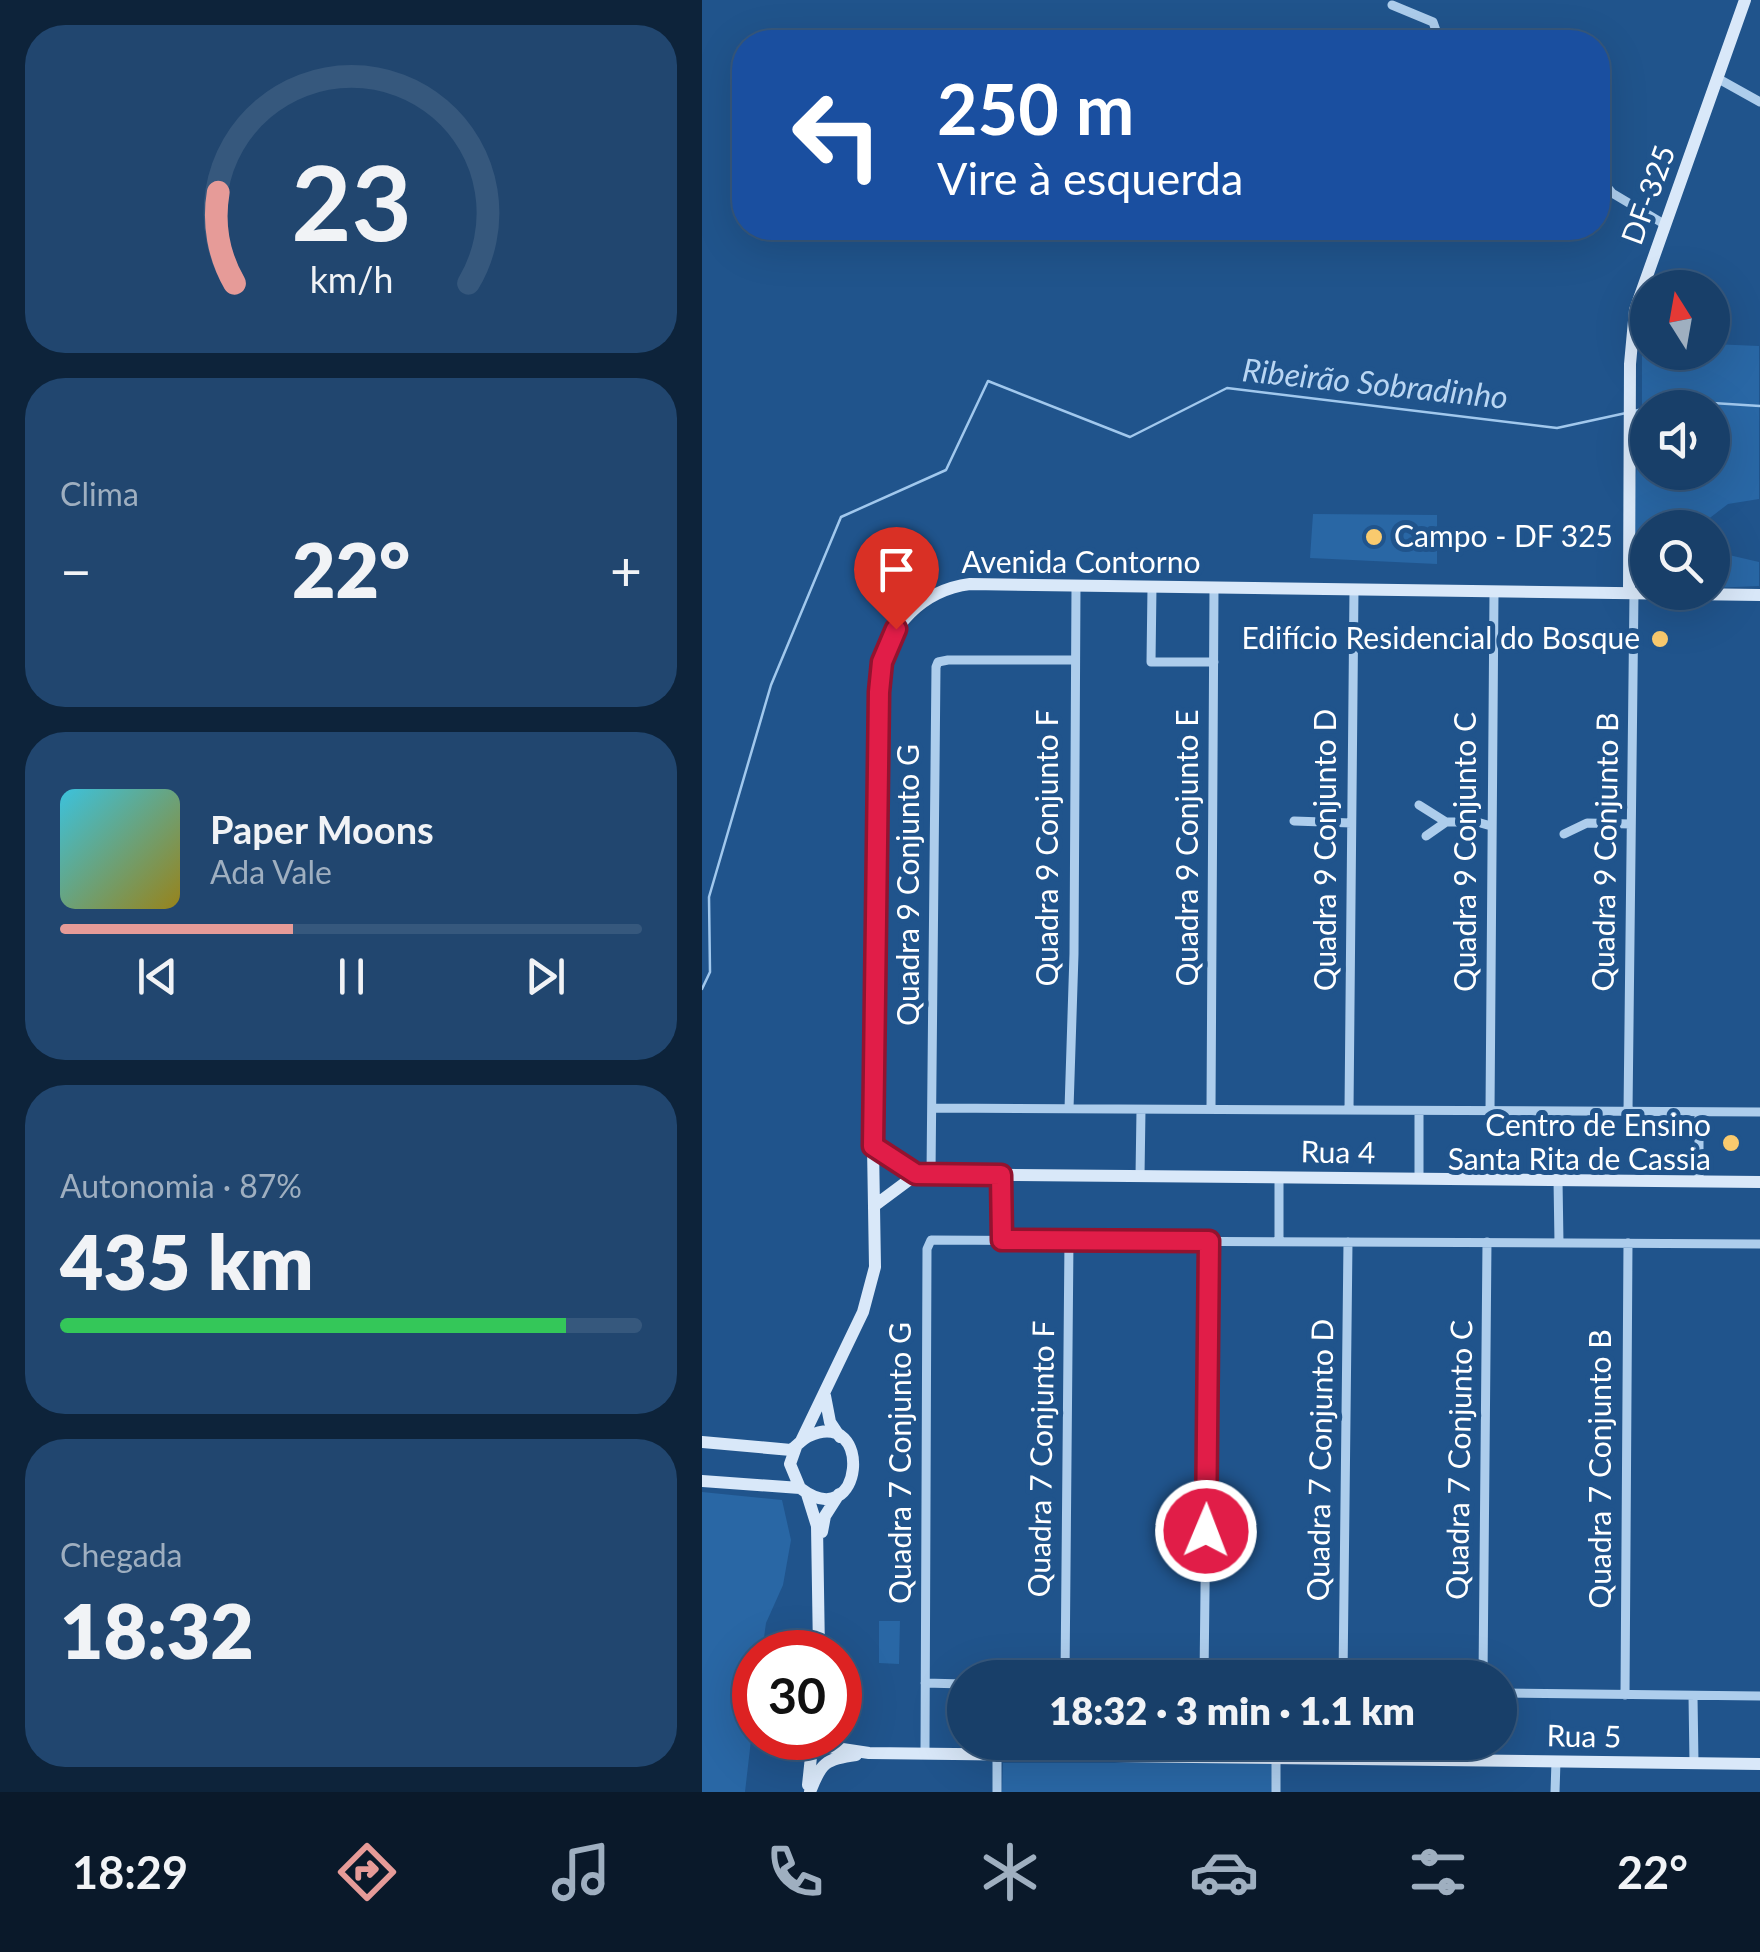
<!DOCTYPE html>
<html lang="pt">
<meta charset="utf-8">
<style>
:root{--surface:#183f69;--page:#21466f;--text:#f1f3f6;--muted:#9fafc0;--line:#36587d;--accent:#e69b98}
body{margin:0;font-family:Lato,sans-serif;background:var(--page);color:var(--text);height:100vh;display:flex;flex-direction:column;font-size:38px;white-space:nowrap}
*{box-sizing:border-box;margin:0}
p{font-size:32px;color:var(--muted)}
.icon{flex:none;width:55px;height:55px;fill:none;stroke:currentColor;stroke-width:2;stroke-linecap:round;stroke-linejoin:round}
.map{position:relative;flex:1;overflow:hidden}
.details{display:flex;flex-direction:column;gap:25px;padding:25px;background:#0d233a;width:702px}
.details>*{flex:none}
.guide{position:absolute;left:30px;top:30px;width:878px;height:210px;border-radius:40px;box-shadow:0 10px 40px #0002,0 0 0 2px var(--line);background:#1a4fa0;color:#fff;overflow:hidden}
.needle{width:65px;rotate:349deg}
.controls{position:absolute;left:928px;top:270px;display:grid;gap:20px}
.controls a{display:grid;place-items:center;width:100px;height:100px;border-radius:50%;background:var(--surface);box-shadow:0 10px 40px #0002,0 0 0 2px var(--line);font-size:50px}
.speed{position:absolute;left:30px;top:1630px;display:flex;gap:20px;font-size:50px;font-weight:700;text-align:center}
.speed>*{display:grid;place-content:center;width:130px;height:130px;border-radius:50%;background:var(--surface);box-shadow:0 10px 40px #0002,0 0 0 2px var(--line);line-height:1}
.speed .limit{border:15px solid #d22;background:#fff;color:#111}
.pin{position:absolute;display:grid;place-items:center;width:85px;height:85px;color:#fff;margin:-102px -42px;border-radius:50% 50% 50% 0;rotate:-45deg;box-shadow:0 0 10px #0007}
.pin .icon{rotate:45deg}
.me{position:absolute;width:110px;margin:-55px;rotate:1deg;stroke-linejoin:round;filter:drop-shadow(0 0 8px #0008)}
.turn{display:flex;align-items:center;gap:35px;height:210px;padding:0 40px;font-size:45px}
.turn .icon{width:130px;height:130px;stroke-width:2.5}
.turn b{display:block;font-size:70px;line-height:85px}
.big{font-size:75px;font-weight:800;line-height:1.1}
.details .card{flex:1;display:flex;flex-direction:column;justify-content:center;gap:15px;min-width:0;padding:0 35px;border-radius:40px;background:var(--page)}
.details .dial{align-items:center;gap:0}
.dial svg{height:260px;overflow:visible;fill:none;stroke:var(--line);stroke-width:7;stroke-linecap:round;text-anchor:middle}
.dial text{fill:var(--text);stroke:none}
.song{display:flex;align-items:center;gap:30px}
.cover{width:120px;height:120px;border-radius:15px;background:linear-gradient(135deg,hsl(190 70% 55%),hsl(50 70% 35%))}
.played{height:10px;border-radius:5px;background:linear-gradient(90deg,var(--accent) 40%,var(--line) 40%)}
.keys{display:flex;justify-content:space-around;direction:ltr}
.heat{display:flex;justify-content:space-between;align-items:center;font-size:55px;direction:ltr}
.charge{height:15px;border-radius:8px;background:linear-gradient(90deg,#34c759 87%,var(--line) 0)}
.trip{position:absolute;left:245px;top:1660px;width:570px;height:100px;border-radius:50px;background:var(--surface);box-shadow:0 10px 40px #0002,0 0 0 2px var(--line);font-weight:800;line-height:100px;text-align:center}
.dock{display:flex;height:160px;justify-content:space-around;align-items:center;background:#0a192a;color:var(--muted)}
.dock .icon{width:70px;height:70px}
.dock .selected{color:var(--accent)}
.dock b{font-size:45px;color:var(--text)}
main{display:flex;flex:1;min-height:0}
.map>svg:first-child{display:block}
.green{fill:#2967a5;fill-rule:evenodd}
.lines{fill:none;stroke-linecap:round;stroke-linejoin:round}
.stream{stroke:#a1c8ed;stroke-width:2.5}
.street{stroke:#adcdec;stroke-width:9}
.secondary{stroke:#d9e8f9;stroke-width:12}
.route-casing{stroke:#92132f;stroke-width:25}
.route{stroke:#e11d48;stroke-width:18}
.poi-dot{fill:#f9ca6e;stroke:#20548c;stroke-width:4}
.labels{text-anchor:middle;stroke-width:10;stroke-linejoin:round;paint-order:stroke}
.street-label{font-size:30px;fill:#fff;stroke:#20548c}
.poi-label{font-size:30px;fill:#fff;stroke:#20548c;text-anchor:end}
.water-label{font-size:32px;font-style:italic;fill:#b9d6f3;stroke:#20548c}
</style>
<main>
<section class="details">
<div class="card dial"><svg viewBox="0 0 100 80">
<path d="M14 69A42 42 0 1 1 86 69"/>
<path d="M14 69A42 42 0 0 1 9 41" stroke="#e69b98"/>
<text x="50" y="56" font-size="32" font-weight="700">23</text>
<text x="50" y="72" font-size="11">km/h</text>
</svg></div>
<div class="card"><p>Clima</p>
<div class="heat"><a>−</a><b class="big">22°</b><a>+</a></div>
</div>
<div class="card">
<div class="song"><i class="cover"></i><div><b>Paper Moons</b><p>Ada Vale</p></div></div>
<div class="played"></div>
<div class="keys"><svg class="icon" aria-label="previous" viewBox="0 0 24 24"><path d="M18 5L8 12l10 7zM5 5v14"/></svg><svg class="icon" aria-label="pause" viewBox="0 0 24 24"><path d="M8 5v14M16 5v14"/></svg><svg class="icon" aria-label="next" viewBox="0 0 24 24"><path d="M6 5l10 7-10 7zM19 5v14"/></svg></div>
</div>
<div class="card"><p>Autonomia · 87%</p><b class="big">435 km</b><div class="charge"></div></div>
<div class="card"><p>Chegada</p><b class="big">18:32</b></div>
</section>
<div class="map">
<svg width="1058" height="1792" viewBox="0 0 1058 1792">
<rect width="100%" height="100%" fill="#20548c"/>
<!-- green -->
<path class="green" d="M945,289V352H1010V344L1057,346V499L1026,504L996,527L945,528V545L931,542L929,531L940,409V304ZM945,408H1010V472H945Z
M611,514L735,515V564L608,558Z
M1027,555L1057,562V586L1010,588V556Z
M0,1492L80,1500L89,1540L81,1585L64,1623L60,1652H52V1714L43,1792H0Z
M177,1621H198L197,1664L177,1663Z
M301,1763H570V1792H300Z"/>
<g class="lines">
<!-- stream -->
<path class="stream" d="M949,408L979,401L1058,406
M932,411L945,408
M0,989L8,972L7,897L69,685L139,517L244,470L286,381L428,437L525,388L855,428L924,413"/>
<!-- street -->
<path class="street" d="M690,5L731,22L738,42
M1015,78L1058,102
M895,175L910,193L962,224
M450,587L449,662H512
M717,805L744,822H775L789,826
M592,821L649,823
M862,834L885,823L929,824
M724,836L744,822
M231,1108L1058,1112
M367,1109L372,954L374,586
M509,1109L512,588
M647,1110L652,589
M717,1111V1179
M788,1112L792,592
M926,1112L932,593
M997,1113V1182
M229,1174L234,667L236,662L246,660H372
M299,1175L300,1240
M438,1176L439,1110
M577,1178V1241
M856,1180L857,1243
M363,1678L367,1240
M502,1678L507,1241
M641,1678L646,1242
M781,1678L785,1242
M223,1683L262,1684
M798,1693L1058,1696
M923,1695L926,1243
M991,1696L992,1763
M223,1753L225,1249L229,1240L1058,1244
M574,1758V1792
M713,1759V1742
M295,1792V1754
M853,1792L854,1761"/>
<!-- secondary -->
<path class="secondary" d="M927,593L928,364L933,310L1043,0
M171,1147L215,1174L1058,1182
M172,1206L215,1174
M123,1396L128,1422L138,1437
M99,1441L161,1312L173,1267L171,1147L178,673C185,626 221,590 268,584L1058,595
M0,1442L89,1450C95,1446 100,1439 107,1436C172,1406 162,1537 98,1488L88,1464L94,1447
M0,1481L98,1488
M105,1494L115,1526L117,1652
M120,1532L123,1516L137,1494
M127,1747L167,1753L1058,1764
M106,1785L111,1738
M108,1792C119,1763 123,1759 154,1755"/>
</g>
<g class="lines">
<defs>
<path id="route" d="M194,629L180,662L177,692L171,1146L214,1174L299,1175L300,1240L507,1241L504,1531"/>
</defs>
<!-- route casing -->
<use href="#route" class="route-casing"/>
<!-- route -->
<use href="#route" class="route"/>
</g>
<!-- markers -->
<g class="poi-dot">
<circle cx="672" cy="537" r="10"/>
<circle cx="958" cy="639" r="10"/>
<circle cx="1029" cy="1143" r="10"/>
</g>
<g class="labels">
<!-- street labels -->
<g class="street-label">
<text transform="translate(947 195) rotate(-70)" y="10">DF-325</text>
<text x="379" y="573">Avenida Contorno</text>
<text transform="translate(346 848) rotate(-90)" y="10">Quadra 9 Conjunto F</text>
<text transform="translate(486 848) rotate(-90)" y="10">Quadra 9 Conjunto E</text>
<text transform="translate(624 850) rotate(-90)" y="10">Quadra 9 Conjunto D</text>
<text transform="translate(764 852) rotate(-90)" y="10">Quadra 9 Conjunto C</text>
<text transform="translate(904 852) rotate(-89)" y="10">Quadra 9 Conjunto B</text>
<text transform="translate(207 885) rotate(-90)" y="10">Quadra 9 Conjunto G</text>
<text transform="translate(636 1153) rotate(1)" y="10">Rua 4</text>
<text transform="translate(340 1459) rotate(-89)" y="10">Quadra 7 Conjunto F</text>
<text transform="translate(619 1460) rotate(-89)" y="10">Quadra 7 Conjunto D</text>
<text transform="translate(758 1460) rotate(-89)" y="10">Quadra 7 Conjunto C</text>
<text transform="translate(199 1463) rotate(-90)" y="10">Quadra 7 Conjunto G</text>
<text transform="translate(899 1469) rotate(-90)" y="10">Quadra 7 Conjunto B</text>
<text transform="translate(882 1737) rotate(1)" y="10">Rua 5</text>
</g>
<!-- poi labels -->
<g class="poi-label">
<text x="692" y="547" text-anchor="start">Campo - DF 325</text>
<text x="938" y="649">Edifício Residencial do Bosque</text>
<text x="1009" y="1136">Centro de Ensino<tspan x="1009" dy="34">Santa Rita de Cassia</tspan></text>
</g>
<!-- water labels -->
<g class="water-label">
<text transform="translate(673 384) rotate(6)" y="11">Ribeirão Sobradinho</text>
</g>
</g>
</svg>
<div class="controls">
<a><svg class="needle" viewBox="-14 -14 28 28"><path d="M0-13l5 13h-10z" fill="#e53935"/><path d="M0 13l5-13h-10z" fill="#9fafc0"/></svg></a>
<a><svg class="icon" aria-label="sound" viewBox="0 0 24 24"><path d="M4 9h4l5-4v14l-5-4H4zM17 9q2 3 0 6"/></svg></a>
<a><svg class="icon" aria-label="search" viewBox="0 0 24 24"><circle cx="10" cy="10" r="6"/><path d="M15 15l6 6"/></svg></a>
</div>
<div class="speed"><div class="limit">30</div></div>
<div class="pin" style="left:194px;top:629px;background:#d93025"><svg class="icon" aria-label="arrive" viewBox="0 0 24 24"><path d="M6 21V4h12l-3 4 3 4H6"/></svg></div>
<svg class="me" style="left:504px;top:1531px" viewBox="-20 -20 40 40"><circle r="17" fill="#e11d48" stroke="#fff" stroke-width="3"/><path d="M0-11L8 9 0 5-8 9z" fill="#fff"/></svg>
<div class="trip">18:32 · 3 min · 1.1 km</div>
<div class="guide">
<div class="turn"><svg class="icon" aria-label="left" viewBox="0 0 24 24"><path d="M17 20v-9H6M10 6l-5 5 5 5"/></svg><div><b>250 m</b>Vire à esquerda</div></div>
</div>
</div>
</main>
<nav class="dock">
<b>18:29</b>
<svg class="icon selected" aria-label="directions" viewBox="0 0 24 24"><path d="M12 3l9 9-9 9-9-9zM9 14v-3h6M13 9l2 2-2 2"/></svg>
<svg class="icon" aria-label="music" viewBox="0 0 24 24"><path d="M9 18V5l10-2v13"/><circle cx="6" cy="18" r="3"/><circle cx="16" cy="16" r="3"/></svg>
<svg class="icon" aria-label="phone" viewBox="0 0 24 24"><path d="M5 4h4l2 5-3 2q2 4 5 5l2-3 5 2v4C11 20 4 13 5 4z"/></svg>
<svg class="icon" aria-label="climate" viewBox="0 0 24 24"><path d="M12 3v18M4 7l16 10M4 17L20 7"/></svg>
<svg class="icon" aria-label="car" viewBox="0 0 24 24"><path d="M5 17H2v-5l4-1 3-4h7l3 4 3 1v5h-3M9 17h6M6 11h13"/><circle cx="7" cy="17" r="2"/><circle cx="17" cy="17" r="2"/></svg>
<svg class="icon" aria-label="filters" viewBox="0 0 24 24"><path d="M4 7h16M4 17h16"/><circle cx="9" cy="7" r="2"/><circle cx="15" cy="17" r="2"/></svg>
<b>22°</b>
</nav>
